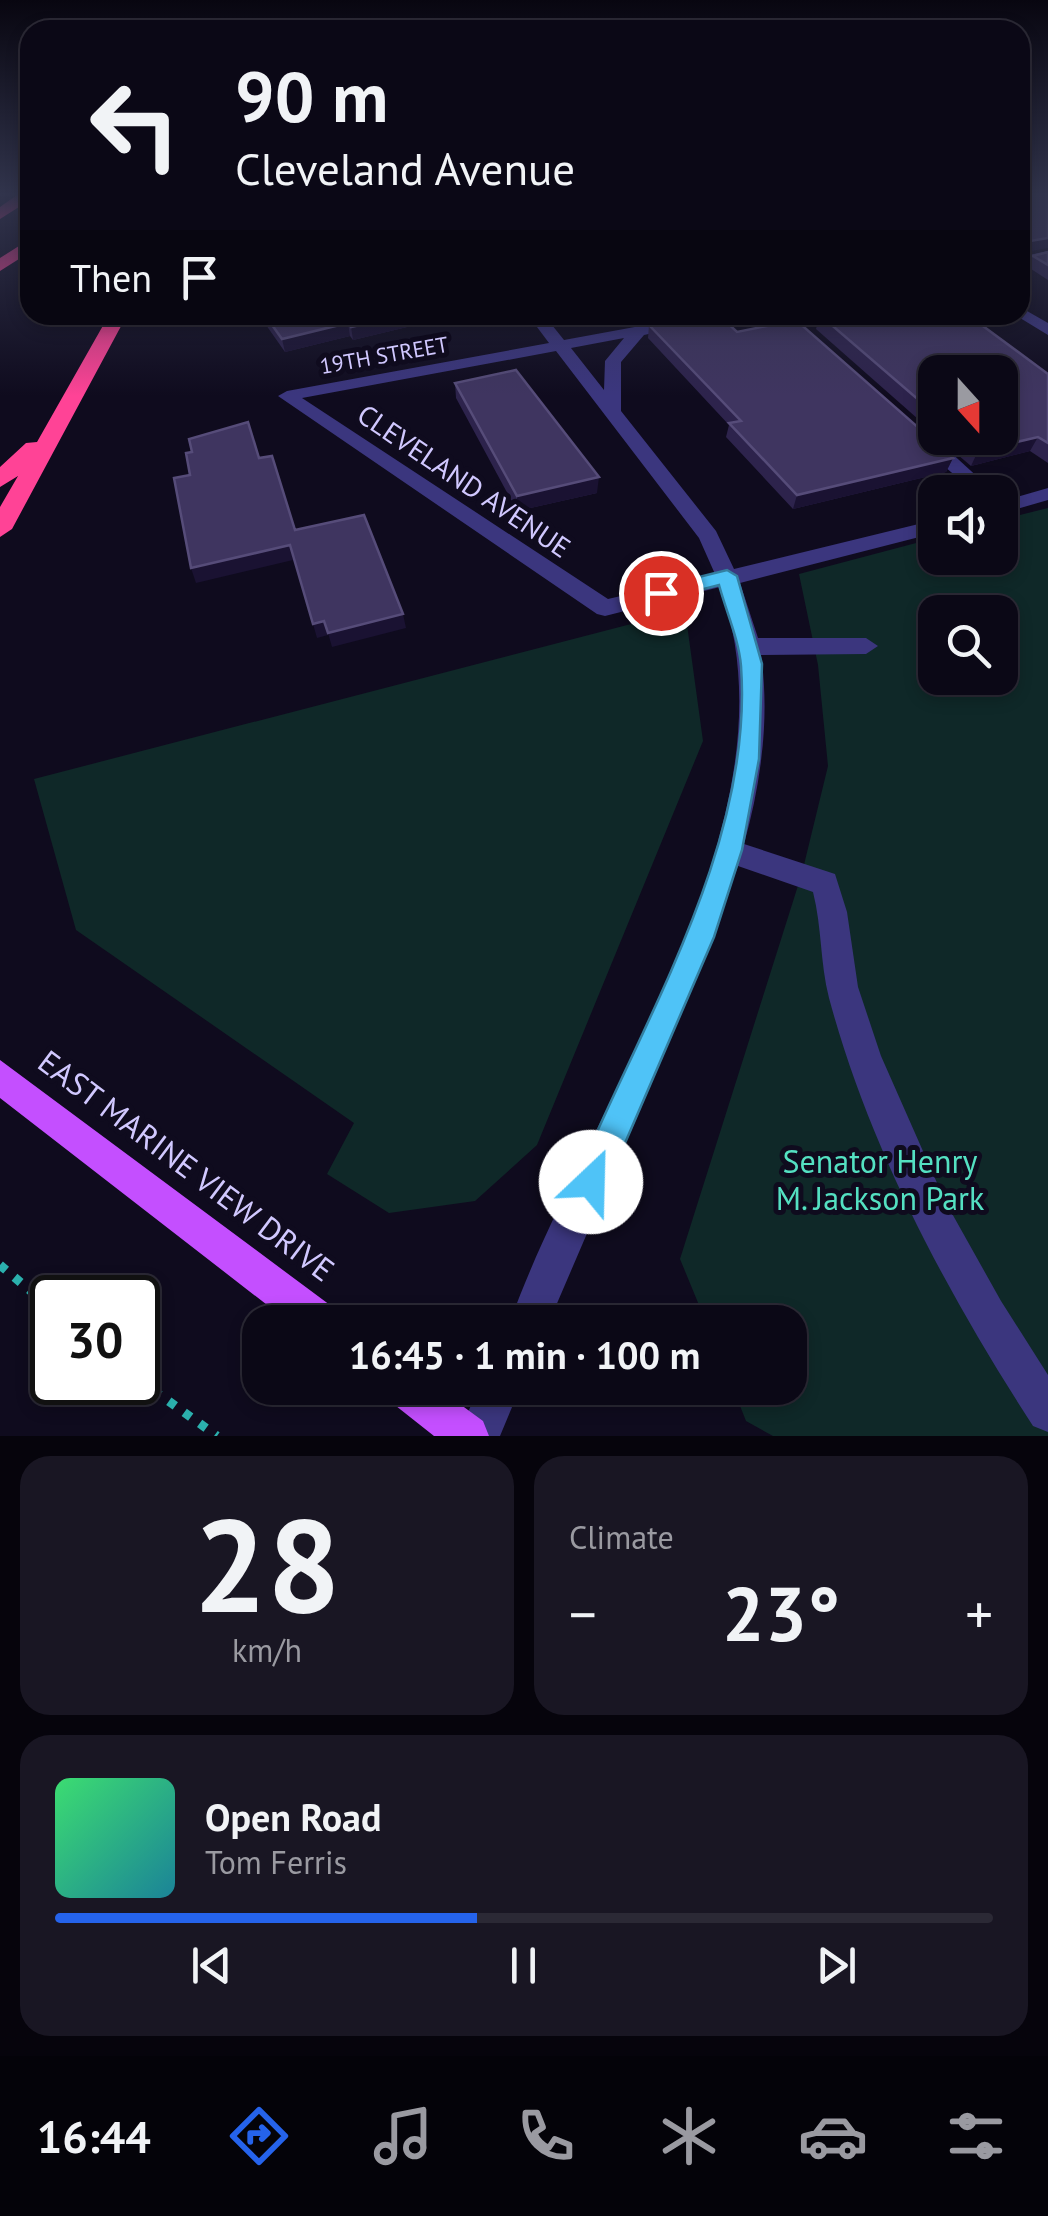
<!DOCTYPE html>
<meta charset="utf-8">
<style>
:root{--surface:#0b0816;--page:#191623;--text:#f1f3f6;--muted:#9a9aa1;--line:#2b2935;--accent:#2563eb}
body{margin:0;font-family:"PT Sans",sans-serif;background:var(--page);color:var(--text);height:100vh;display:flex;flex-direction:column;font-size:38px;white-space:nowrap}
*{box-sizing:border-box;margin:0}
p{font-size:32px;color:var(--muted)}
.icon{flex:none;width:55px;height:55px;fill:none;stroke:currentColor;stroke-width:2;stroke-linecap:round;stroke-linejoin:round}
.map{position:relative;height:1436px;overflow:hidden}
.panel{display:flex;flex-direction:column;gap:20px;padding:20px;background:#06040c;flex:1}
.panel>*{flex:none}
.banner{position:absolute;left:20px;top:20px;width:1010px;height:305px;border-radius:30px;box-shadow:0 5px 15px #0003,0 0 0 2px var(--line);background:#0b0816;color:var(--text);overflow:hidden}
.needle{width:65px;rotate:159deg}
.buttons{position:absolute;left:918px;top:355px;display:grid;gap:20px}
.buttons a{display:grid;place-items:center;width:100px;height:100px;border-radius:20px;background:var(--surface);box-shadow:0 5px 15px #0003,0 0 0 2px var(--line);font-size:50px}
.speed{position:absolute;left:30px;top:1275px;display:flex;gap:20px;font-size:50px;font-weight:700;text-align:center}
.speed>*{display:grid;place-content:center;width:130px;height:130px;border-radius:50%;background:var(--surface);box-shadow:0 5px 15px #0003,0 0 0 2px var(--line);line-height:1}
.speed .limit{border:5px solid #111;border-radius:15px;background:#fff;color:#111}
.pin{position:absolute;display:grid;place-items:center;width:85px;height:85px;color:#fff;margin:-42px;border:5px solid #fff;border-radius:50%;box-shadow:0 2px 10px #0007}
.me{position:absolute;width:110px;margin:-55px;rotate:24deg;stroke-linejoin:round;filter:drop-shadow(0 0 8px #0008)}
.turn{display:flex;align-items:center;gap:35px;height:210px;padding:0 50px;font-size:45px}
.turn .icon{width:130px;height:130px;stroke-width:2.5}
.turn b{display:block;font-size:70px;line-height:85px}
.then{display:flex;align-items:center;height:95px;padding:0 50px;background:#0003;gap:20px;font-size:38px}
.big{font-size:75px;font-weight:800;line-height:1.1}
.panel .tile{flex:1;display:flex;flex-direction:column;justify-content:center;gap:15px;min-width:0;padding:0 35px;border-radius:30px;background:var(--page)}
.panel .dial{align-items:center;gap:0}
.dial b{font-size:130px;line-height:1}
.song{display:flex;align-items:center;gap:30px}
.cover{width:120px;height:120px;border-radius:15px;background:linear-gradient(135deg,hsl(140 70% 55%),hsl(190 70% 35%))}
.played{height:10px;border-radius:5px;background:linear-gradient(90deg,var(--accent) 45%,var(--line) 45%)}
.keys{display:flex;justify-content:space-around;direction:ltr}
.heat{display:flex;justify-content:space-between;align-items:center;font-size:55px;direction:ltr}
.panel .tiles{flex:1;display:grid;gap:20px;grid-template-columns:1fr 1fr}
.tile:last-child{grid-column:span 2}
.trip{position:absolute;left:242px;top:1305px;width:565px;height:100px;border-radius:30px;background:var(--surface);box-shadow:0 5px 15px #0003,0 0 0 2px var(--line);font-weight:800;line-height:100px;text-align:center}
.menu{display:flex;height:160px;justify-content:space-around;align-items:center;background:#040309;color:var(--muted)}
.menu .icon{width:70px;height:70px}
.menu .active{color:var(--accent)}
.menu b{font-size:45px;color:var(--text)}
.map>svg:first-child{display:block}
.green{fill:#0f2828;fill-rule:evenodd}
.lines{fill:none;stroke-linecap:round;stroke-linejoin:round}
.path{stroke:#2bb0ad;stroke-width:9;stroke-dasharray:8 11;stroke-linecap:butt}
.minor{fill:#3b367e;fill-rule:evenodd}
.major{fill:#c44fff;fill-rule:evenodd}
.highway{fill:#ff4396;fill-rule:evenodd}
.wall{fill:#2d234c}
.shaded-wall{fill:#1a1232}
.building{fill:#3f3560;stroke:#564c79;stroke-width:2.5}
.route{fill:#4fc3f7;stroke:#337fa1;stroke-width:2.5}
.labels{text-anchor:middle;stroke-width:10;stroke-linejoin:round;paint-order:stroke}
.far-street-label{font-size:22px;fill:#d1c8ff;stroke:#0f0b1e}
.street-label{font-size:28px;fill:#d1c8ff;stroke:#0f0b1e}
.near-park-label{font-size:32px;fill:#54e0c2;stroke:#0f0b1e}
.near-street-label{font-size:32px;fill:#d1c8ff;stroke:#0f0b1e}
</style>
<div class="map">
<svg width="1048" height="1436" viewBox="0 0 1048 1436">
<rect width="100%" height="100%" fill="#0f0b1e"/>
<!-- green -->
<path class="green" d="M1048,508V1436H773L746,1421L733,1388H790V1322H706L680,1259L802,873L828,766L818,665L799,574L935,538V558H1000V520ZM935,612H1000V678H935Z
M685,610L703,741L537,1145L475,1201L389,1213L327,1174L354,1123L76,930L34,779Z"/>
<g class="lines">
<!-- path -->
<path class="path" d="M0,1265L52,1309
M138,1379L217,1436"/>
<!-- minor -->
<path class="minor" d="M1048,251V259L1020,265V257Z
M1020,307L1048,323V335L1015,315H1020Z
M528,315H544L564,340L700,315H733L644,335L621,362V411L716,531L734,569L935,520V533L740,583L758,638H866L878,646L866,654L761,655C770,718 761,783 744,844L835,874L847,912L858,987L881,1056L945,1201L1001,1301L1048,1375V1432L1033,1426C948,1295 870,1150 829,998C820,963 822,927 813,892L738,866L698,975L549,1322H510C586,1108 805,820 720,587L605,616L597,614L278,396L287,391L549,343ZM624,338L605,361L604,390L571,348ZM556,351L699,538L715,574L608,599L302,398Z
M928,436L935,438L994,492H974L921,446L919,442Z
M1048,488V500L1000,514V502Z
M479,1388H520L500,1436H457Z"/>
<!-- major -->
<path class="major" d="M0,1060L334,1308L339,1322H289L0,1098Z
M385,1388H438L483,1421L489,1436H434L391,1402Z"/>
<!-- highway -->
<path class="highway" d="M17,195H30V200L0,219V207Z
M30,239V252L0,271V258Z
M109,315H127L12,529L0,537V507L18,476L0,487V467L26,443L37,442Z"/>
</g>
<!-- wall -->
<path class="wall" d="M1048,252V280L1028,267L1033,256Z
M259,315H457L353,340L350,336L285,352Z
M626,315H679L634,323Z
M820,315L875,323L1048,374V463L1030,451L971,466L938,438H1000L935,372V434L816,329Z
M649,325L737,332L953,458L946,472L793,509L726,437L729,425L648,338Z
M455,383L597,493L517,511L456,398Z"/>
<!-- shaded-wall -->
<path class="shaded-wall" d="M1048,238V248L1020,253L1024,242Z
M403,315H457L353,340L351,327Z
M635,315H679L634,323Z
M348,323L350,336L285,352L282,339Z
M1038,437L1030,451L971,466L978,451Z
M953,458L946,472L793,509L797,495Z
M599,477L597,493L517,511V496Z
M290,545L293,560L196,583L191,568Z
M403,614L406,628L332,647L328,633Z
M324,621L328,635L317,638L313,624Z"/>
<!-- building -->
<path class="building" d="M1020,195H1048V238L1024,242L1021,249Z
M1048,252V265L1033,256Z
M265,315H403L351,327L348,323L282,339Z
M693,315H719L737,332L796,320L953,458L797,495L729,423L741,421L649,325Z
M820,315H865L875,323L916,315H968L1048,374V443L1038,437L978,451L962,438H1000V372H935V414Z
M516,370L599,477L517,496L455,383Z
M248,422L259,458L272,456L295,530L364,515L403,614L328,633L324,621L313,624L290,545L191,568L174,478L190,475L186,453L192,452L189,439Z"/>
<!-- sky -->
<linearGradient id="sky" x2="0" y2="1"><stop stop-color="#080610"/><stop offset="0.49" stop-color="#31344c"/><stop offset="1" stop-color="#31344c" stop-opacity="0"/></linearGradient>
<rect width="1048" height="396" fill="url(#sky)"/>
<!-- route -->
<path class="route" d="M727,570L737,576L762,664L759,759L742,850L714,937L603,1194L591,1199L579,1194L575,1182C641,1023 754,845 741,666C739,640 726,611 719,585L661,600L651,593L654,588Z"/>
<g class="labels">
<!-- far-street labels -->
<g class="far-street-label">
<text transform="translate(384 355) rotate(-10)" y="8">19TH STREET</text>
</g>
<!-- street labels -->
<g class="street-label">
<text transform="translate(464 481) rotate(34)" y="10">CLEVELAND AVENUE</text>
</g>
<!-- near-park labels -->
<g class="near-park-label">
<text x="880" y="1173">Senator Henry<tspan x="880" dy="37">M. Jackson Park</tspan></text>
</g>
<!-- near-street labels -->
<g class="near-street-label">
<text transform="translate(186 1166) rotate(37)" y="11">EAST MARINE VIEW DRIVE</text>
</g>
</g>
</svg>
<div class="buttons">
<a><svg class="needle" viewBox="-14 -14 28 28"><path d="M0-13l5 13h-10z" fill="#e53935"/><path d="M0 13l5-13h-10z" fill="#9a9aa1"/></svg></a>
<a><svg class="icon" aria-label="sound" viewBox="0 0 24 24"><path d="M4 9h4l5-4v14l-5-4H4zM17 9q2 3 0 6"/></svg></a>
<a><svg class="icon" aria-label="search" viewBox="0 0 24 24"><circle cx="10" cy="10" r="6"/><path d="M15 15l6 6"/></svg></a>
</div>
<div class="speed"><div class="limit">30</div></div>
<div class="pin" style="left:661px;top:593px;background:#d93025"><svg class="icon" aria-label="arrive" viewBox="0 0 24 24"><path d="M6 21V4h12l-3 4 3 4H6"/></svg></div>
<svg class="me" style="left:591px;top:1182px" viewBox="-20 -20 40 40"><circle r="19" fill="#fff"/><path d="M0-13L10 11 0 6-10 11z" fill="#4fc3f7"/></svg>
<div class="trip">16:45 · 1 min · 100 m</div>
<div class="banner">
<div class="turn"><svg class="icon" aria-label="left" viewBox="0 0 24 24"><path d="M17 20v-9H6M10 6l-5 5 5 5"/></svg><div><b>90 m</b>Cleveland Avenue</div></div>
<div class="then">Then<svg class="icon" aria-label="arrive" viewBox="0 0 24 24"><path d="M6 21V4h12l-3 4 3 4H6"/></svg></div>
</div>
</div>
<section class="panel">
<div class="tiles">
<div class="tile dial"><b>28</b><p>km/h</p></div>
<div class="tile"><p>Climate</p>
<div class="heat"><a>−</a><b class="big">23°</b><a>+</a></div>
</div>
<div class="tile">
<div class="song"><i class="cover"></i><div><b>Open Road</b><p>Tom Ferris</p></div></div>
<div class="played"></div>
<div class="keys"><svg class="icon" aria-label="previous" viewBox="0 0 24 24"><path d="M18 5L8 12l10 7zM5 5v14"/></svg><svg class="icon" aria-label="pause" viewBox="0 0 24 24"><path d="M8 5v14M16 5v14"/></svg><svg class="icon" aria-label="next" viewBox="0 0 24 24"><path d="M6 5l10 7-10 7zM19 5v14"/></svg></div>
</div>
</div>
</section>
<nav class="menu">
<b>16:44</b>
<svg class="icon active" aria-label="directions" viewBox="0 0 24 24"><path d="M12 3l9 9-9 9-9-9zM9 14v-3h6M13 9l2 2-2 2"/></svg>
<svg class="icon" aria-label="music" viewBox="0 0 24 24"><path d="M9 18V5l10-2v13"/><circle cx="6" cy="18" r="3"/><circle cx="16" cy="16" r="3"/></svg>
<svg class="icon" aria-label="phone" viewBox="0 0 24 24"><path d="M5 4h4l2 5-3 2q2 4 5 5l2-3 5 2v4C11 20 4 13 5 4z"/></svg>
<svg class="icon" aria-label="climate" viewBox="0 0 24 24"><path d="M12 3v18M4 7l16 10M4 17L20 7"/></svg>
<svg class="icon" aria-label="car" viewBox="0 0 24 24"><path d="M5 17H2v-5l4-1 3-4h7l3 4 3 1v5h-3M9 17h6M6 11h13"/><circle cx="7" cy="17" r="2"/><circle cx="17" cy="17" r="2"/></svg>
<svg class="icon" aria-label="filters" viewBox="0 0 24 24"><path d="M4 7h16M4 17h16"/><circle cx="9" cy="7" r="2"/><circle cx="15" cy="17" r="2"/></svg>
</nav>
